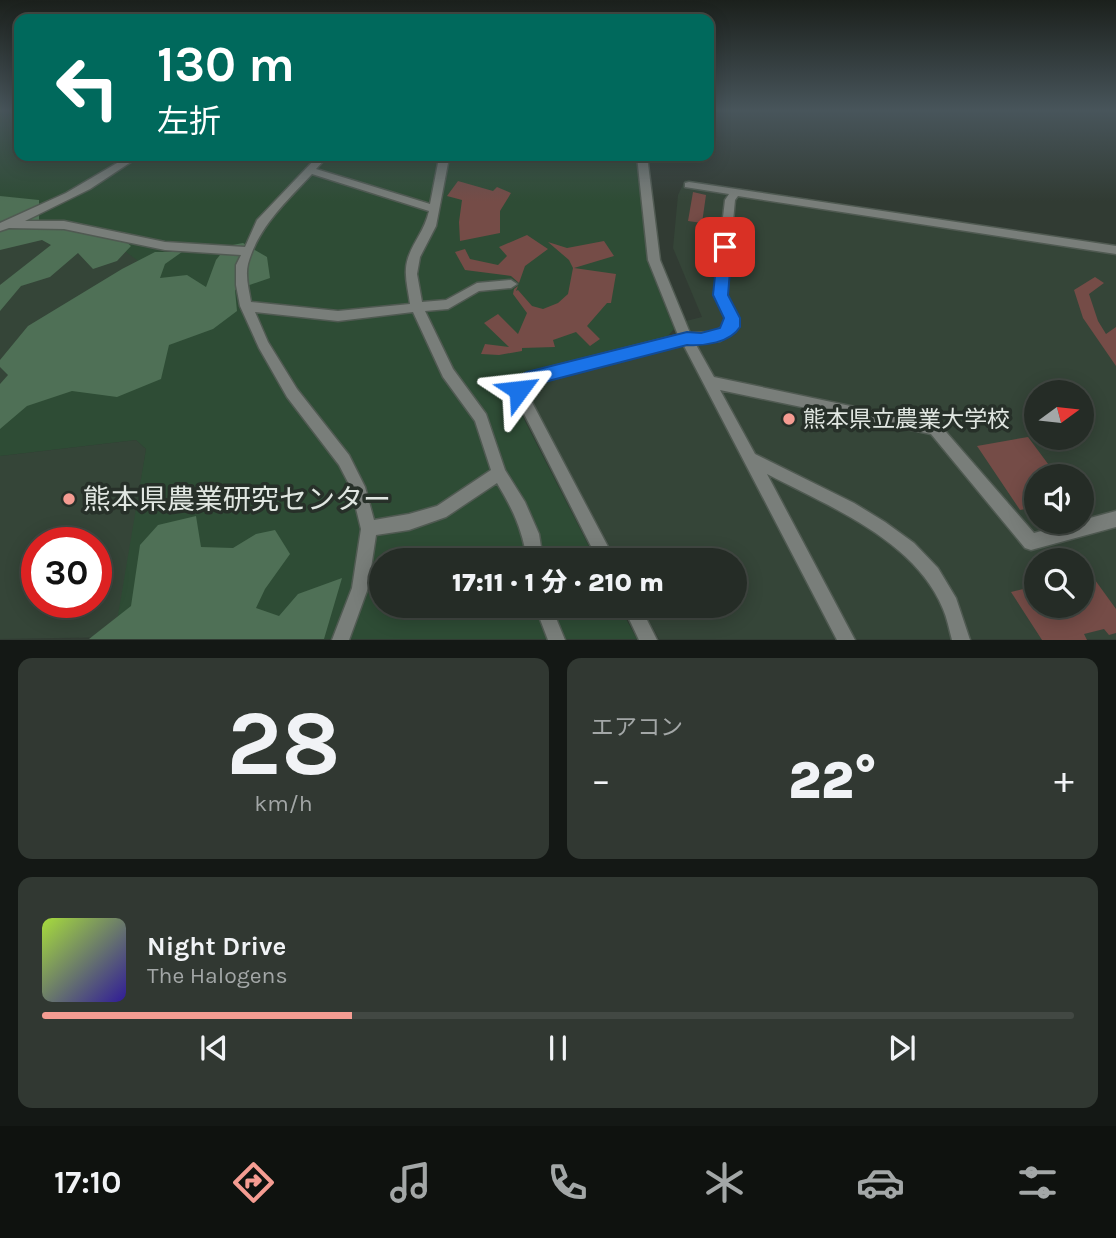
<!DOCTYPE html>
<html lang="ja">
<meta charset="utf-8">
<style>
:root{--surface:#252c26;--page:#313832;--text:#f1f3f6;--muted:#a3a7a7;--line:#424843;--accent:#f59c92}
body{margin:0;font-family:Karla,"Noto Sans JP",sans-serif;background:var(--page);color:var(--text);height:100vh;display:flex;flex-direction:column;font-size:26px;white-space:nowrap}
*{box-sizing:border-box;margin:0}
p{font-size:23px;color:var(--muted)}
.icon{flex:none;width:38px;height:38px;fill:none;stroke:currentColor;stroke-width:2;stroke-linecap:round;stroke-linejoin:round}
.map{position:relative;height:640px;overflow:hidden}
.details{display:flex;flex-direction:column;gap:18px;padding:18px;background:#141815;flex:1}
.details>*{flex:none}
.banner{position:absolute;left:14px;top:14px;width:700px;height:147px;border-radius:14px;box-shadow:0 4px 18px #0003,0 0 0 2px var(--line);background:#00695c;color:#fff;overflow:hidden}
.needle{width:46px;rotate:75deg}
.tools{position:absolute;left:1024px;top:380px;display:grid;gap:14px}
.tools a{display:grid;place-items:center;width:70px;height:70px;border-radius:50%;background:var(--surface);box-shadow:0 4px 18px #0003,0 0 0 2px var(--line);font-size:35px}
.speed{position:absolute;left:21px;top:527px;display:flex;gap:14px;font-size:35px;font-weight:700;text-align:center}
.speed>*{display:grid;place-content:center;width:91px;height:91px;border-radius:50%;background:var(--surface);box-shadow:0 4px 18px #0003,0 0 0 2px var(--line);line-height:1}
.speed .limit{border:10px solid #d22;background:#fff;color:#111}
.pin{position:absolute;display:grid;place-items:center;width:60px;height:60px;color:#fff;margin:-30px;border-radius:14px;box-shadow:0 4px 10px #0006}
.me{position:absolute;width:77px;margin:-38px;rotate:60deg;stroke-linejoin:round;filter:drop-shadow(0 0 5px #0008)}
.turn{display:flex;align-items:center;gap:24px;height:147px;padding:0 28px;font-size:32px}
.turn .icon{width:91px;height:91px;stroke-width:2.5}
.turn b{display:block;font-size:49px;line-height:60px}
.big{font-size:52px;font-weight:800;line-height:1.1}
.details .card{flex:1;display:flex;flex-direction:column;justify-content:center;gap:10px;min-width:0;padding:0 24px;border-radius:14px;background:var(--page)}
.details .dial{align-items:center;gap:0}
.dial b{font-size:91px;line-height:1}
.song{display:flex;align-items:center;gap:21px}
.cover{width:84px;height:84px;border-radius:10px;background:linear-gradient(135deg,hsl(80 70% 55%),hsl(250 70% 35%))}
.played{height:7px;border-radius:4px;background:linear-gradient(90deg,var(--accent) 30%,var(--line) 30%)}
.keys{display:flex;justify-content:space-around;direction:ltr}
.heat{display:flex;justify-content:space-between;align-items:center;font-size:38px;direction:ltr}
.details .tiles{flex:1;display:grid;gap:18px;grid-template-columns:1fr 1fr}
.card:last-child{grid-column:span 2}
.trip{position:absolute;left:369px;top:548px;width:378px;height:70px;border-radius:35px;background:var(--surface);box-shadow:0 4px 18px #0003,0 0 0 2px var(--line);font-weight:800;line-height:70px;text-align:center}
.tab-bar{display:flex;height:112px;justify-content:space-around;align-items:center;background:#0f120f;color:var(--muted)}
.tab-bar .icon{width:49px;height:49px}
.tab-bar .selected{color:var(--accent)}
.tab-bar b{font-size:32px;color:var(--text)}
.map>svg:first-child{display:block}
.built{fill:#354538;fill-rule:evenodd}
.green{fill:#2e4c35}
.forest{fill:#4f7056}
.building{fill:#754c47}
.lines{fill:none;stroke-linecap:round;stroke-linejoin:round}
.minor-casing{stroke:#505a52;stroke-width:3}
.minor{fill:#797e7a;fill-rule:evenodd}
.route{fill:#1a73e8;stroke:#114b97;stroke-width:2}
.poi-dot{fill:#f59c92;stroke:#273029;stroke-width:2.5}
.labels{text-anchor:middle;stroke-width:7;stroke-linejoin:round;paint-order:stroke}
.poi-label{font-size:23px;fill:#e0e6e1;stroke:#273029;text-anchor:start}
.near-poi-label{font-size:28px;fill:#e0e6e1;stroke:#273029;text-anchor:start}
</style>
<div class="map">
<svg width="1116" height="640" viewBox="0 0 1116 640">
<rect width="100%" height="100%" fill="#313b33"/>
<!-- built -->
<path class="built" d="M685,180L1116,246V639H659L641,606H735V560H617L532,401V389L542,380L682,345L700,351L686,321L702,317L673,248L678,195ZM1036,392H1082V438H1036ZM1036,476H1082V522H1036ZM1036,560H1082V606H1036Z
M0,202L111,238L156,274L0,417Z
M136,440L146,449L117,637L0,639V456ZM37,542H96V602H37Z"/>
<!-- green -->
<path class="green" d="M0,111H19V156H637L647,260L674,329L667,337L504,380L596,560H382V606H619L637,639H114L146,449L136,440L0,456V417L156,274L111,241L30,225L0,202Z"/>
<!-- forest -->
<path class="forest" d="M0,196L39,200V221L114,232L131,246L117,261L93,269L78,253L50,277L21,286L0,311V285L51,245L42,240L0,250Z
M243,243L267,257L270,278L235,290L237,311L213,329L169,345L161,379L117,397L72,391L27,406L0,429V384L8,375L0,367V360L28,326L122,269L155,252H182L165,264L160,278L187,275L206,287L216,260L227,246Z
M196,516L201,547L233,548L256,534L275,530L290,554L265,589L256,608L279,616L298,594L342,578L324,639H89L131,606L140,545L158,525Z"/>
<!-- building -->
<path class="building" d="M458,181L493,191L497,187L511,193L500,211V233L460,241L459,222L462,200L447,196Z
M693,192L706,195L702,223L688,221Z
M527,235L548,249L525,266L519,283L511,276L465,270L455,252L465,249L470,259L498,265L507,256L499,247Z
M604,241L614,256L574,268L616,274L611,303H607L587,326L600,339L590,346L576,332L553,340L555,347L522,348V351L499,355L481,354L485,344L509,347L484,323L498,314L518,334L527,313L513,294L514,289L518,286L516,291L518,290L532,306L543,309L558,303L568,294L573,268L569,260L548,242L567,248Z
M1095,277L1104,283L1089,294L1098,321L1106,334L1116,327V366L1083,318L1074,290Z
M1028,437L1057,476H1036V507L1020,510L977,446Z
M1090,573L1116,609V633L1109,635L1104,629L1084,634L1087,640H1042L1011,592L1036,586V606H1082V575Z"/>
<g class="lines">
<defs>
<path id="minor" d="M129,156H140L90,189L25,221H64L165,242L245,247L257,220L318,156H328L316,169L430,204L438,163L442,156H452L448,163L436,226L420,257L417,274L422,302L446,300L477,283L511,280L517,284L511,288L479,291L448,309L425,311L453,369L486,414L505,470L525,502L539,534L543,560H527C522,528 513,510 497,483L446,517L409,530L376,535L368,588L349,640H332L352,588L361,529L351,488L339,465L287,397L259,348L240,306L236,285V265L241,255L165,250L64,229L9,228L0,231V223L66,193ZM312,174L429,211C424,232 414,240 408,258C403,273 408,288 410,304L338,311L251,302C249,290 245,276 248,264C258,227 287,201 312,174ZM255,312L338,321L413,312L443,377L475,421L491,470L437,506L409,514L374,520L365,487L349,455L297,389L268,342Z
M503,156H513L514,157L509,160Z
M637,156H647L660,260L690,333L714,332L725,325L726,318L714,295L725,200L729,194L685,187V183L689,182L1116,246V254L738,196L735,200L726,295L738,318L737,327L735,330L720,341L695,343L714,377L940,425L1034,533L1116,511V527L1031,550L1025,548L931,434L720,390L755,454L854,503L885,522L914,543L938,568L956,598L970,640H952C949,629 947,618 943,609C915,540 828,506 767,474L855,640H837L683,344L531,383L526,391L615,560H598L512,390L522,375L527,373L678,335L648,260Z
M535,606H551L565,640H548Z
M623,606H640L657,640H639Z"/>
</defs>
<!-- minor casing -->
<use href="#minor" class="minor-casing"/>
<!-- minor -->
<use href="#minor" class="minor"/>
</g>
<!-- sky -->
<linearGradient id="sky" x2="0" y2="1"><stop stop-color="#1b201c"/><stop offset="0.55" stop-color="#48555b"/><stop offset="1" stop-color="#48555b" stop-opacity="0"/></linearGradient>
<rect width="1116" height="201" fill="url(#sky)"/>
<!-- route -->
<path class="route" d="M725,242L732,247L728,295L740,318V327C730,343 704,346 687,345L533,385L525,396H513L510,390C514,382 519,375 527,372L687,332L701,333L720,328L724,318L713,295L718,247Z"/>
<!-- markers -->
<g class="poi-dot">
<circle cx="789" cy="419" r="7"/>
<circle cx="69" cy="499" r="7"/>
</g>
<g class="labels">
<!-- poi labels -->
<g class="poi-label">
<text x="803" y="427">熊本県立農業大学校</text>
</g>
<!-- near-poi labels -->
<g class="near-poi-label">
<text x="83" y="509">熊本県農業研究センター</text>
</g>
</g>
</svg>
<div class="tools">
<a><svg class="needle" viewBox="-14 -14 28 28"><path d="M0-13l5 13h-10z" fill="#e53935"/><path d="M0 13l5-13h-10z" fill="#a3a7a7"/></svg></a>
<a><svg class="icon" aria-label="sound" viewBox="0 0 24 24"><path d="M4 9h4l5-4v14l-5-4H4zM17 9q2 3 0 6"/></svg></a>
<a><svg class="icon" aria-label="search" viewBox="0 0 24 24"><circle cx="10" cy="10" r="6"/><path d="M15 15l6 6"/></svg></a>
</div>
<div class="speed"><div class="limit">30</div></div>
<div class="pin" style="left:725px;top:247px;background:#d93025"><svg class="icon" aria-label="arrive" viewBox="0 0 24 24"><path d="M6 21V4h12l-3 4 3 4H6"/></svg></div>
<svg class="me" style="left:519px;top:390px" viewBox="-20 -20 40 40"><path d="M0-17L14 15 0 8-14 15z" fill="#1a73e8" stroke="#fff" stroke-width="4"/></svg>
<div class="trip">17:11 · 1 分 · 210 m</div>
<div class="banner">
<div class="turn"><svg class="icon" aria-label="left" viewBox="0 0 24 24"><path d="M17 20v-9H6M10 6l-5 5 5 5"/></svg><div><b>130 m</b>左折</div></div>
</div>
</div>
<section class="details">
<div class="tiles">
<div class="card dial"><b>28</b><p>km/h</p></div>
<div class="card"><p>エアコン</p>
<div class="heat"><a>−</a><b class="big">22°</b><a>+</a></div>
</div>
<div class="card">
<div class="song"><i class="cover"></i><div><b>Night Drive</b><p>The Halogens</p></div></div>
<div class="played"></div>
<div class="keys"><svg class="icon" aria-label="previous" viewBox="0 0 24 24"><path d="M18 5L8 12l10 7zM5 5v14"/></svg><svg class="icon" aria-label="pause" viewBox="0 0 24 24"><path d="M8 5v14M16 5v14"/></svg><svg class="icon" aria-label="next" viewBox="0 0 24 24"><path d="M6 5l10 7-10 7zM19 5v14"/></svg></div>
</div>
</div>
</section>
<nav class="tab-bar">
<b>17:10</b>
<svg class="icon selected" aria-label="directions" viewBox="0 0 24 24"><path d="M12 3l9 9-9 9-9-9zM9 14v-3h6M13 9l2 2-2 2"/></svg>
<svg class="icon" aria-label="music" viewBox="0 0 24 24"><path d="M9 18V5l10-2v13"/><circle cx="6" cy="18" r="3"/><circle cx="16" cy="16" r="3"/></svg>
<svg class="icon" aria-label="phone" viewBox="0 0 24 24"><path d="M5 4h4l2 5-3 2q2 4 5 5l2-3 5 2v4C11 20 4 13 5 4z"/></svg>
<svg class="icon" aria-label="climate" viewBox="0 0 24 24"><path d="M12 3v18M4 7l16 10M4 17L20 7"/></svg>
<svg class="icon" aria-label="car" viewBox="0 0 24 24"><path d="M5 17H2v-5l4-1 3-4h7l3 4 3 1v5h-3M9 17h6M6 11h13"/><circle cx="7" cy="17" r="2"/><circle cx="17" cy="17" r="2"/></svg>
<svg class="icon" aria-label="filters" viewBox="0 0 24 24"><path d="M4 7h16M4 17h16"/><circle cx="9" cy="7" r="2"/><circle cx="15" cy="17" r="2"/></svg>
</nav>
